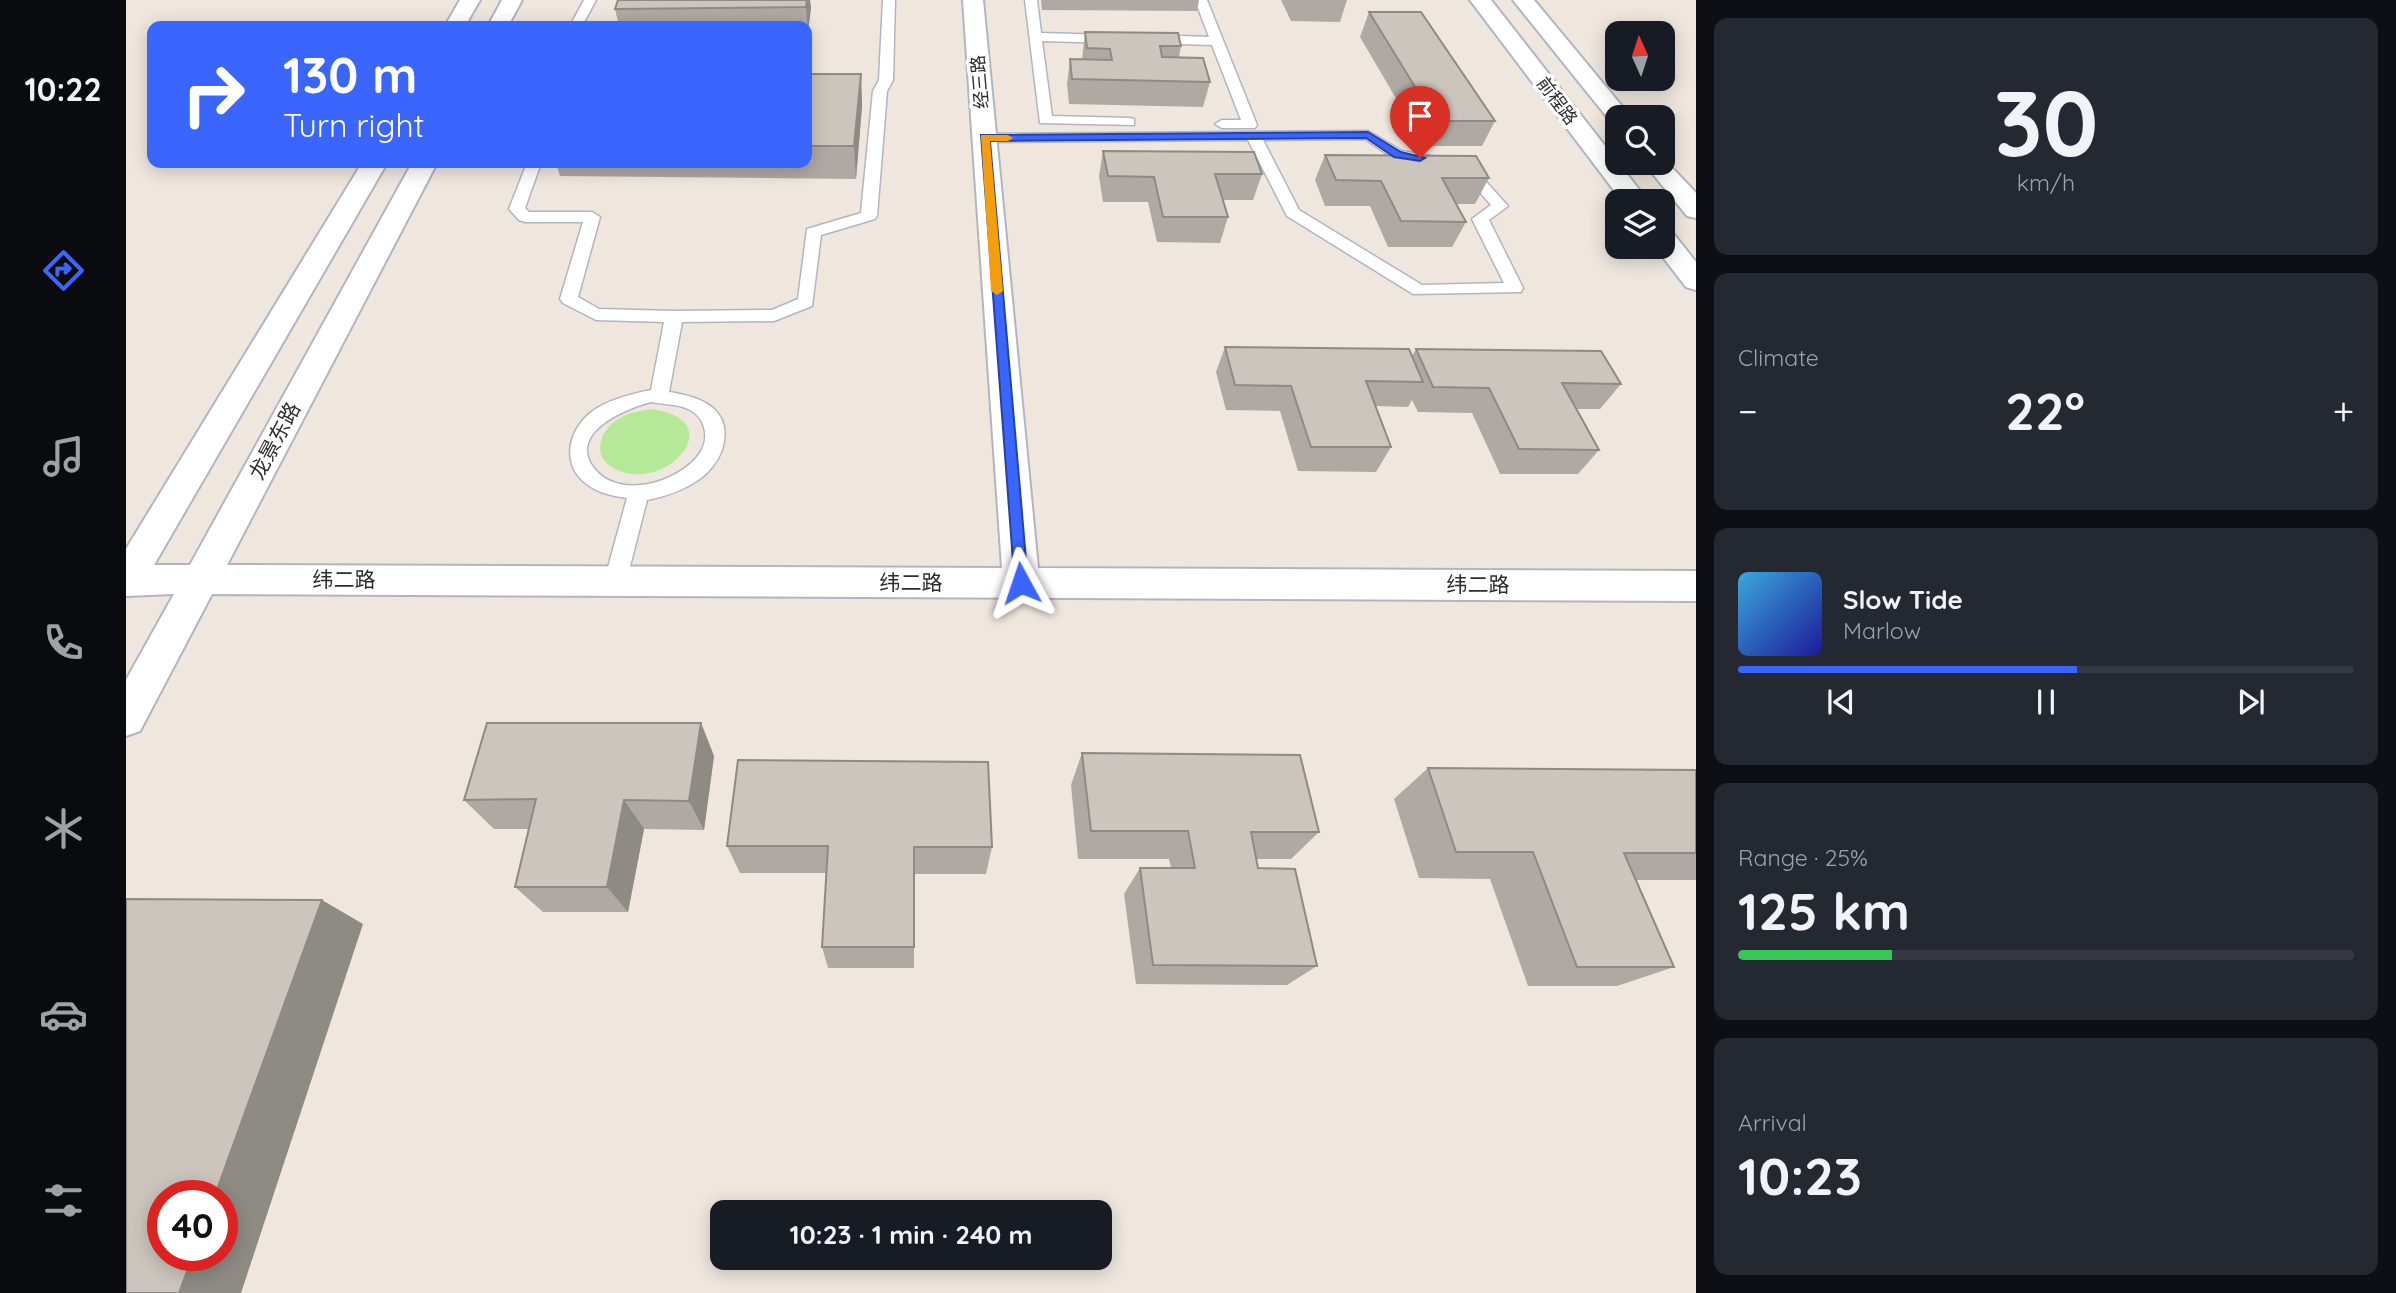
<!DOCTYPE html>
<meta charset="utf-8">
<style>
:root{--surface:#171b24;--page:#242831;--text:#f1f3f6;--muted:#9ea1a6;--line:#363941;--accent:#3b65ff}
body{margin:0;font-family:Quicksand,"Noto Sans SC",sans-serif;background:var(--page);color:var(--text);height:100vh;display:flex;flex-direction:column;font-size:26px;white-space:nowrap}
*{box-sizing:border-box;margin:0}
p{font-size:23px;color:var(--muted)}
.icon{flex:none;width:38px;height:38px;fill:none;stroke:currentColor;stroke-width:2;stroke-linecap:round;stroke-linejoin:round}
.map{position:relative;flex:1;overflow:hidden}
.drawer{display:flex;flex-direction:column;gap:18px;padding:18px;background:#0d0f14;width:700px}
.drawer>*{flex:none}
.hud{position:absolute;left:21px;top:21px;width:665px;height:147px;border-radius:14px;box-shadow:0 4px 18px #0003;background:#3b65ff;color:#fff;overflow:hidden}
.needle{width:46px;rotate:357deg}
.fabs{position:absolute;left:1479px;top:21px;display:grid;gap:14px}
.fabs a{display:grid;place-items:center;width:70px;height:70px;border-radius:14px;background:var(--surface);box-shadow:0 4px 18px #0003;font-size:35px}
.speed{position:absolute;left:21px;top:1180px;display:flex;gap:14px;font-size:35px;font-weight:700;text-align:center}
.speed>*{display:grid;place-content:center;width:91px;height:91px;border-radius:50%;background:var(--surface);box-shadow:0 4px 18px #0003;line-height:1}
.speed .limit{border:10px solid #d22;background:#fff;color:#111}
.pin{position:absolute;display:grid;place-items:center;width:60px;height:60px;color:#fff;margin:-72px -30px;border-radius:50% 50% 50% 0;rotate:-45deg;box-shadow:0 0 7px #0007}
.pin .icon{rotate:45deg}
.me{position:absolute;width:77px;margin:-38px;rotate:355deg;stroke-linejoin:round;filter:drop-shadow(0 0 5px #0008)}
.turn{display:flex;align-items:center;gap:24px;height:147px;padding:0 21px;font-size:32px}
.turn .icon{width:91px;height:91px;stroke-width:2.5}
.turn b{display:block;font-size:49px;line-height:60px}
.big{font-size:52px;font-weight:700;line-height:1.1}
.drawer .tile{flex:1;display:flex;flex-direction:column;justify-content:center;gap:10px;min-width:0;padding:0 24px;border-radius:14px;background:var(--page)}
.drawer .dial{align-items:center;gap:0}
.dial b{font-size:91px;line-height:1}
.song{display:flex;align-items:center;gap:21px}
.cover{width:84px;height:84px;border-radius:10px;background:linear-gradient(135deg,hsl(200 70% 55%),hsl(240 70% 35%))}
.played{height:7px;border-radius:4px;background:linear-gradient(90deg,var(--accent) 55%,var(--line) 55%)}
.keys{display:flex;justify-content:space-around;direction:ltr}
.heat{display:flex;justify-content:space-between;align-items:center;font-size:38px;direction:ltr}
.charge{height:10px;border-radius:5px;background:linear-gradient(90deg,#34c759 25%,var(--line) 0)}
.trip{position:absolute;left:584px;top:1200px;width:402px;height:70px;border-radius:14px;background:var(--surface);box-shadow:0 4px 18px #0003;font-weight:700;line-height:70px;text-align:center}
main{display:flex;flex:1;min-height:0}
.menu{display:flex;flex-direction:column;width:126px;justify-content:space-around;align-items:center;background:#090b0e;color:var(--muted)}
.menu .icon{width:49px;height:49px}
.menu .current{color:var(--accent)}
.menu b{font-size:32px;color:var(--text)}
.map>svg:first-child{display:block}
.green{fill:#b5e997}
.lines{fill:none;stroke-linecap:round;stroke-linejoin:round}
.lane-casing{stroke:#b2b5c1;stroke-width:3}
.secondary-casing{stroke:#b2b5c1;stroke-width:4}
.lane{fill:#fff;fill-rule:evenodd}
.secondary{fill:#fff;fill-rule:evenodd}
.wall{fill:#afa9a3}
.shaded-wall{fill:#8e8a84}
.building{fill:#cbc5bd;stroke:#8e8a84;stroke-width:2}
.route{fill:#3b65ff;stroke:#2642a6;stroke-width:2}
.slow{fill:#f59e0b}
.labels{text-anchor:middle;stroke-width:7;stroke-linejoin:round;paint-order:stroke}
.far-street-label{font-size:18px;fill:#2d2d2d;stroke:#fff}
.street-label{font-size:21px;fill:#2d2d2d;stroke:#fff}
</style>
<main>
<nav class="menu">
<b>10:22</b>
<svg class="icon current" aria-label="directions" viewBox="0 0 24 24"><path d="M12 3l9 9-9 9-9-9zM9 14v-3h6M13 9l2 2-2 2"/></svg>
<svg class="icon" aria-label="music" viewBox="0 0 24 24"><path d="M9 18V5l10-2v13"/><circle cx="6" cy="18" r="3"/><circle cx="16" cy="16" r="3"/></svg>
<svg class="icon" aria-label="phone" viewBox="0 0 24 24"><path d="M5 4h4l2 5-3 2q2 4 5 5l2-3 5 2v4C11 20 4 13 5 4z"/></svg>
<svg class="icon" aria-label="climate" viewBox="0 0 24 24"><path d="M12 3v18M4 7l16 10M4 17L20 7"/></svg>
<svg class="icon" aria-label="car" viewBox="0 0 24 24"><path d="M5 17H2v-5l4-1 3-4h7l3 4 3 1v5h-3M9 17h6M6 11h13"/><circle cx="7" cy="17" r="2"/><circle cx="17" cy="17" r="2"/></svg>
<svg class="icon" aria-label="filters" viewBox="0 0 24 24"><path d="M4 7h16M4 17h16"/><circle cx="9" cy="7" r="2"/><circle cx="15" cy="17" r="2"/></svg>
</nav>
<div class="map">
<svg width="1570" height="1293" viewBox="0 0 1570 1293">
<rect width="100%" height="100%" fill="#efe7de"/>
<!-- green -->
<path class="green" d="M525,409C607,419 540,495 489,469C464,456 474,429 494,418C504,412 514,411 525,409Z"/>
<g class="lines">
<defs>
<path id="lane" d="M458,0H470L456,26H444Z
M757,0H769L767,80L761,91L751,216L749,219L695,235L686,306L648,321L556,322L543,392C577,397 608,410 596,450C592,461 582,474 572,480C556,491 541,496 521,500L500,582L497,588L489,591L481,588L478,582L501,498C489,496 476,494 465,487C433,468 441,429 468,410C485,399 505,394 525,390L538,322L470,320L437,303L434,299L457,222H399L393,220L383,209L401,163H415L399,208L403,212H466L474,217L452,297L473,309L548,311L646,310L672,299L681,229L735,213L747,91L753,80ZM525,402C535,404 547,404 557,407C580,414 586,439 571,457C548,484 491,500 467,467C442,432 501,408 525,402Z
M899,0H911L915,33L987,35L993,39L987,43L916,41L926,116L1003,118L1008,119V125L914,123Z
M1069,0H1081L1131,125L1129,128H1096L1089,124L1096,120H1115L1086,45L1025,43L1019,39L1025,35L1083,37Z
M1242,131L1276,151L1309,157L1311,160L1304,164L1267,158L1239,139L1137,140L1173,210L1296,285L1378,283L1346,219L1365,205L1331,166L1338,162L1343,163L1382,206L1363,220L1397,288L1395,292L1287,294L1161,216L1122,140L858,142L851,138L858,134Z"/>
<path id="secondary" d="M334,0H354L339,26H319Z
M376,0H396L382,26H362Z
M837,0H857L912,568L1570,571V601L86,594L14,731L0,736V680L48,594L0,596V549L236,163H261L28,565H64L286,163H311L101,565L876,568Z
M1344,0H1365L1522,201H1496Z
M1387,0H1408L1505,117H1491V124L1485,122Z
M1536,157L1570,193V218L1561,216L1518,163H1536Z
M1536,230L1546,232L1570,262V290L1560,287L1529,247H1536Z"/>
</defs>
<!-- lane casing -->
<use href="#lane" class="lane-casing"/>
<!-- secondary casing -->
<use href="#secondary" class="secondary-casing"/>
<!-- lane -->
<use href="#lane" class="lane"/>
<!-- secondary -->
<use href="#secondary" class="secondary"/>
</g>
<!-- wall -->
<path class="wall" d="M492,0H684L685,8L682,32H681V26H493L489,9Z
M915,0H1073L1071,11L916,10Z
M1155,0H1221L1214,22L1165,21Z
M1243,12L1369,121L1356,146H1298L1234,37Z
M959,32L1055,46L1053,57L1084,82L1077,107L943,104L941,84L944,59L956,60Z
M681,74H735L736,106L730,179L434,176L430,163H681Z
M977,151L1136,174L1127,200H1097L1102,217L1094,243L1031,242L1022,202H977L973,176Z
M1199,155L1363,178L1349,204H1330L1340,222L1326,247H1262L1244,206H1199L1189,180Z
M1099,347L1286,356L1290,349L1495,384L1474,409H1451L1473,450L1452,474H1374L1346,413L1292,412L1286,400L1282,407L1249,406L1265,447L1250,472L1172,471L1154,411L1100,410L1090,372Z
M575,723L588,756L578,830L518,829L502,912H417L389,887L403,829H368L338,800Z
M956,753L1193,832L1165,859H1130L1132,868L1191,966L1161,985L1010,984L998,894L1014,868H1045L1043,859H952L945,785Z
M1302,768L1570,770V880H1510L1548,967L1491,986H1402L1364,879L1293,878L1268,799Z
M601,846L866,847L860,874H788V968H702L696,947L700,873H614Z"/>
<!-- shaded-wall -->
<path class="shaded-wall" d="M681,0H684L685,8L682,32L680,7Z
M735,74L736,106L730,179L728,146Z
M575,723L588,756L578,830L563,801Z
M498,800L518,829L502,912L481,887Z
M196,900L237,924L115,1293H53L67,1255H96V1195H89Z"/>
<!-- building -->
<path class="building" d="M492,0H681L680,7L489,9Z
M1243,12H1295L1369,121H1310Z
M959,32L1052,33L1055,46H1034L1036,57L1077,58L1084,82L946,79L944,59L986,60L984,49L961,48Z
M681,74H735L728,146H681Z
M977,151L1128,152L1136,174H1089L1102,217H1037L1028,177L982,176Z
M1199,155L1350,156L1363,178H1316L1340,222L1275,221L1255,181L1210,180Z
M1099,347L1283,349L1297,382L1240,381L1265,447H1185L1165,386L1109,385Z
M1290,349L1475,351L1495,384L1436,383L1473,450L1393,449L1363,388L1307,387Z
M361,723H575L563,801L498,800L481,887H389L410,799L338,800Z
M956,753L1174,755L1193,832H1125L1132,868L1169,869L1191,966L1027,965L1014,868H1069L1062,831H965Z
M612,760L862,762L866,847H788V947H696L702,846H601Z
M1302,768L1570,770V853H1498L1548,967H1451L1407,852H1330Z
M0,899L196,900L89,1195H37V1255H67L53,1293H0Z"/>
<!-- route -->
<path class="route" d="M1242,132L1275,152L1299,158L1294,161L1268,157L1240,138L864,141L902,583L895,590L889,588L855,135Z"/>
<!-- slow -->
<path class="slow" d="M855,135H882L887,138L882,141H864L877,291L871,295L865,291Z"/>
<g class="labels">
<!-- far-street labels -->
<g class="far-street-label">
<text transform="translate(854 82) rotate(-95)" y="6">经三路</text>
<text transform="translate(1431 101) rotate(53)" y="6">前程路</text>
</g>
<!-- street labels -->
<g class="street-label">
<text transform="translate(149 441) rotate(-62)" y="7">龙景东路</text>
<text x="218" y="587">纬二路</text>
<text x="785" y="590">纬二路</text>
<text x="1352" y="592">纬二路</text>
</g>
</g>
</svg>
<div class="fabs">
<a><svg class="needle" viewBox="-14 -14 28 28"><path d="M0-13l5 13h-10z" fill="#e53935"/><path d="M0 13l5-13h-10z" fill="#9ea1a6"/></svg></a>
<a><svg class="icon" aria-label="search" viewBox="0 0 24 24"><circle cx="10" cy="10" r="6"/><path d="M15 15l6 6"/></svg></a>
<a><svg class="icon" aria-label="layers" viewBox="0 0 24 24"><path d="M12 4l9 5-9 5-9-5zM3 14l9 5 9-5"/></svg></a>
</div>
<div class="speed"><div class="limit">40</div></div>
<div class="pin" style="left:1294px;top:158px;background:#d93025"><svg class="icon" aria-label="arrive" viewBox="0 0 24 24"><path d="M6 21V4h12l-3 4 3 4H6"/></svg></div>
<svg class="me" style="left:895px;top:583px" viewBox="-20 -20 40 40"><path d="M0-17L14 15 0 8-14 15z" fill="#3b65ff" stroke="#fff" stroke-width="4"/></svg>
<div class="trip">10:23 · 1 min · 240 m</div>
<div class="hud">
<div class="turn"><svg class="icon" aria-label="right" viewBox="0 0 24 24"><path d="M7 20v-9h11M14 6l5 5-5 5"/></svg><div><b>130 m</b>Turn right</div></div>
</div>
</div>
<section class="drawer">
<div class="tile dial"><b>30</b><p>km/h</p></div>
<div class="tile"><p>Climate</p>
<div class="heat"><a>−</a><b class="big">22°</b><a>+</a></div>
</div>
<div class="tile">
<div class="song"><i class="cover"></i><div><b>Slow Tide</b><p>Marlow</p></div></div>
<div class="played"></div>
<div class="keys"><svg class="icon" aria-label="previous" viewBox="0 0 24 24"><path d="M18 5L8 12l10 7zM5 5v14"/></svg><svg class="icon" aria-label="pause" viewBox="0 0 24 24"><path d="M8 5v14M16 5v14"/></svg><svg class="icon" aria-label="next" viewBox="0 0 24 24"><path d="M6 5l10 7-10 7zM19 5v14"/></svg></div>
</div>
<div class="tile"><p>Range · 25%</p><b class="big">125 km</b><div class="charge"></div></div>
<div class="tile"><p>Arrival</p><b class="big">10:23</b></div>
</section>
</main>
